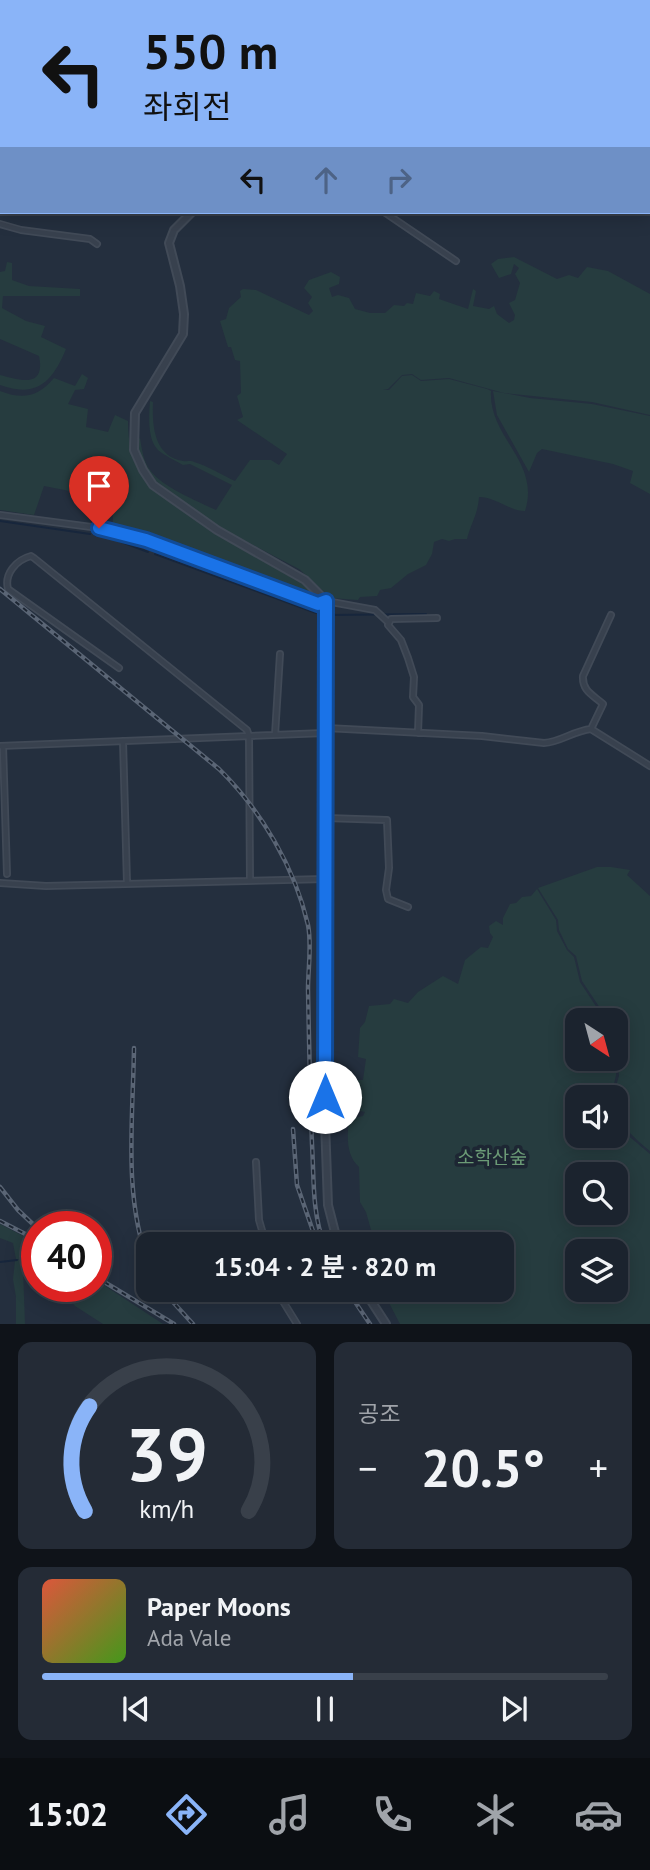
<!DOCTYPE html>
<html lang="ko">
<meta charset="utf-8">
<style>
:root{--surface:#1b232e;--page:#242b36;--text:#f1f3f6;--muted:#a0a4aa;--line:#39404a;--accent:#8ab4f8}
body{margin:0;font-family:"PT Sans","Noto Sans KR",sans-serif;background:var(--page);color:var(--text);height:100vh;display:flex;flex-direction:column;font-size:26px;white-space:nowrap}
*{box-sizing:border-box;margin:0}
p{font-size:23px;color:var(--muted)}
.icon{flex:none;width:38px;height:38px;fill:none;stroke:currentColor;stroke-width:2;stroke-linecap:round;stroke-linejoin:round}
.map{position:relative;height:1324px;overflow:hidden}
.details{display:flex;flex-direction:column;gap:18px;padding:18px;background:#0f1319;flex:1}
.details>*{flex:none}
.guide{position:absolute;left:0px;top:0px;width:651px;height:214px;box-shadow:0 4px 18px #0003,0 0 0 2px var(--line);background:#8ab4f8;color:#111;overflow:hidden}
.needle{width:46px;rotate:144deg}
.tools{position:absolute;left:565px;top:1008px;display:grid;gap:14px}
.tools a{display:grid;place-items:center;width:63px;height:63px;border-radius:14px;background:var(--surface);box-shadow:0 4px 18px #0003,0 0 0 2px var(--line);font-size:35px}
.speed{position:absolute;left:21px;top:1211px;display:flex;gap:14px;font-size:35px;font-weight:700;text-align:center}
.speed>*{display:grid;place-content:center;width:91px;height:91px;border-radius:50%;background:var(--surface);box-shadow:0 4px 18px #0003,0 0 0 2px var(--line);line-height:1}
.speed .limit{border:10px solid #d22;background:#fff;color:#111}
.pin{position:absolute;display:grid;place-items:center;width:60px;height:60px;color:#fff;margin:-72px -30px;border-radius:50% 50% 50% 0;rotate:-45deg;box-shadow:0 0 7px #0007}
.pin .icon{rotate:45deg}
.me{position:absolute;width:77px;margin:-38px;rotate:0deg;stroke-linejoin:round;filter:drop-shadow(0 0 5px #0008)}
.turn{display:flex;align-items:center;gap:24px;height:147px;padding:0 28px;font-size:32px}
.turn .icon{width:91px;height:91px;stroke-width:2.5}
.turn b{display:block;font-size:49px;line-height:60px}
.lanes{display:flex;align-items:center;height:66px;padding:0 28px;background:#0003;justify-content:center;gap:35px;direction:ltr}
.lanes .off{opacity:.35}
.big{font-size:52px;font-weight:700;line-height:1.1}
.details .widget{flex:1;display:flex;flex-direction:column;justify-content:center;gap:10px;min-width:0;padding:0 24px;border-radius:14px;background:var(--page)}
.details .dial{align-items:center;gap:0}
.dial svg{height:182px;overflow:visible;fill:none;stroke:var(--line);stroke-width:7;stroke-linecap:round;text-anchor:middle}
.dial text{fill:var(--text);stroke:none}
.song{display:flex;align-items:center;gap:21px}
.cover{width:84px;height:84px;border-radius:10px;background:linear-gradient(135deg,hsl(10 70% 55%),hsl(100 70% 35%))}
.played{height:7px;border-radius:4px;background:linear-gradient(90deg,var(--accent) 55%,var(--line) 55%)}
.keys{display:flex;justify-content:space-around;direction:ltr}
.heat{display:flex;justify-content:space-between;align-items:center;font-size:38px;direction:ltr}
.details .tiles{flex:1;display:grid;gap:18px;grid-template-columns:1fr 1fr}
.widget:last-child{grid-column:span 2}
.trip{position:absolute;left:136px;top:1232px;width:378px;height:70px;border-radius:14px;background:var(--surface);box-shadow:0 4px 18px #0003,0 0 0 2px var(--line);font-weight:700;line-height:70px;text-align:center}
.tab-bar{display:flex;height:112px;justify-content:space-around;align-items:center;background:#0b0e12;color:var(--muted)}
.tab-bar .icon{width:49px;height:49px}
.tab-bar .active{color:var(--accent)}
.tab-bar b{font-size:32px;color:var(--text)}
.map>svg:first-child{display:block}
.green{fill:#263c3f;fill-rule:evenodd}
.lines{fill:none;stroke-linecap:round;stroke-linejoin:round}
.stream{stroke:#17263c;stroke-width:2}
.minor-casing{stroke:#414a57;stroke-width:8}
.tertiary-casing{stroke:#414a57;stroke-width:10}
.minor{stroke:#38414e;stroke-width:4.5}
.tertiary{stroke:#38414e;stroke-width:6}
.rail-casing{stroke:#5a6575;stroke-width:4.5}
.rail{stroke:#1d2633;stroke-width:2;stroke-dasharray:5;stroke-linecap:butt}
.route-casing{stroke:#114b97;stroke-width:18}
.route{stroke:#1a73e8;stroke-width:12}
.labels{text-anchor:middle;stroke-width:7;stroke-linejoin:round;paint-order:stroke}
.park-label{font-size:19px;fill:#6b9a76;stroke:#1d2633}
</style>
<div class="map">
<svg width="650" height="1324" viewBox="0 0 650 1324">
<rect width="100%" height="100%" fill="#242f3e"/>
<!-- green -->
<path class="green" d="M514,257L557,279L569,275L578,278L587,267L608,271L650,294V415L592,402L504,393L449,378L421,380L412,374L402,375L388,389L383,390L363,424L383,390H389L402,376L412,375L421,381L449,379L487,389L491,391C488,437 541,462 525,511C509,511 496,497 479,497C478,514 471,523 467,539H455L449,541L442,539L434,542L432,554L426,565L408,574L391,588L380,590L377,596L360,597L358,600L331,598L299,569L226,531L179,498L153,479L142,464L137,441L140,438C142,449 143,461 150,470C162,487 197,501 216,510L232,485L190,464L183,465C175,460 165,456 158,450C147,439 149,415 150,401L153,402C152,426 154,456 183,461C187,462 191,460 194,462C208,466 222,475 235,481L250,460H271L279,465L287,454L237,420L243,417L237,396L241,393L240,361L235,360L231,347H228L220,321L226,319L229,308L241,297L240,291L243,289L256,290L309,315L313,311L308,303L312,297L304,288L309,280L331,272L340,277L339,284L329,288L332,297L338,295L349,298L355,309L370,313H385L394,305L404,306L407,303L413,304L416,293L430,296L434,291L440,294L439,299L468,309L473,289L476,291L473,306L489,309L494,306L497,314L509,323L514,320L515,315L509,303L515,300L520,283L515,274L519,268L514,264L511,274L499,278L491,264L498,259Z
M7,262L12,263V280L29,286L80,289V296H3L2,308L26,321L45,326L41,337L66,349C52,383 36,398 0,385V375C19,380 46,389 39,356L0,339V272L5,271Z
M82,374L88,378L84,389L75,390L68,404L88,409L86,427L108,432L115,415L128,421C128,448 134,469 153,489L218,535L306,586L317,594L319,600L139,532L113,525V514L105,495L95,496L44,486L34,515L0,510V391C23,400 38,397 54,378L75,386Z
M493,391L530,398L592,404L650,416V494L630,483L633,471L613,464L542,449L537,453L529,472L497,415Z
M597,867H611L630,870L627,875L650,896V1151C632,1136 616,1123 616,1097L613,1096L619,1076L616,1020H608L582,981L576,956L568,949L559,930L558,920L538,888Z
M537,889L556,920L557,931L567,950L574,957L580,982L605,1020H578V1059H616V1052V1075L611,1097H578V1136H616V1110L625,1133L650,1154V1324H400L387,1299V1290H502V1244H375L366,1212L360,1202L359,1167C346,1155 347,1137 349,1119L363,1116L365,1112L351,1109L355,1080H363L366,1059L358,1057L360,1028L365,1022L369,1006L390,1004L394,999L408,1003L418,992L443,976L458,984L465,960L481,947L488,948L493,937L490,933L489,926L496,921L503,925V918L510,904L516,903L522,897L531,896ZM578,1174H616V1213H578ZM578,1251H616V1290H578Z
M0,1224L37,1243V1260L25,1264L23,1268L25,1324H16V1297L13,1279L15,1261L20,1259H16L13,1243L0,1238Z
M96,1280L163,1324H103L75,1306L61,1289V1286H96Z"/>
<g class="lines">
<!-- stream -->
<path class="stream" d="M0,521L90,534
M95,535L108,537L148,552
M155,554L316,613
M329,615L426,614
M0,1262L17,1260"/>
<defs>
<path id="minor" d="M88,0L90,2
M649,129H650
M384,212L456,261
M0,224L21,230L90,239L97,244
M0,515L99,528L130,535L318,604L326,601L375,610L388,622
M119,668L8,589C4,574 16,560 31,556L34,558L247,730L249,736L250,881
M326,728L482,736L544,743C561,742 573,731 591,729L650,766
M591,729L603,704C593,695 582,691 583,676L611,615
M418,733L419,705L413,697L414,677L408,658L401,640L388,625L391,619L437,618
M275,735L280,654
M123,741L127,883
M0,746L325,733
M3,746L7,874
M326,818L387,820L389,868L386,890L388,899L408,907
M0,883L46,886L325,879
M256,1162L259,1220L266,1244
M276,1290L297,1324"/>
<path id="tertiary" d="M236,0L240,2
M376,0L388,2
M218,2L221,0
M275,2L282,0
M649,49H650
M0,140L2,139
M192,212L174,230L169,243L180,286L184,314L183,334L135,413L134,450L143,470L153,485L217,530L305,580L326,601L325,1122L328,1205L338,1244
M364,1290L386,1324"/>
</defs>
<!-- minor casing -->
<use href="#minor" class="minor-casing"/>
<!-- tertiary casing -->
<use href="#tertiary" class="tertiary-casing"/>
<!-- minor -->
<use href="#minor" class="minor"/>
<!-- tertiary -->
<use href="#tertiary" class="tertiary"/>
<defs>
<path id="rail" d="M0,589L219,769C261,810 295,868 308,925C312,945 308,969 308,989C309,1041 310,1092 312,1144C314,1178 312,1212 324,1244
M134,1048C133,1120 123,1196 149,1265
M293,1129L297,1185L314,1234
M0,1187L18,1210L37,1228
M0,1221L37,1240
M96,1277L174,1324
M162,1290L193,1324
M347,1290L370,1324"/>
</defs>
<!-- rail casing -->
<use href="#rail" class="rail-casing"/>
<!-- rail -->
<use href="#rail" class="rail"/>
</g>
<g class="lines">
<defs>
<path id="route" d="M99,528L146,540L318,604L326,601L325,1097"/>
</defs>
<!-- route casing -->
<use href="#route" class="route-casing"/>
<!-- route -->
<use href="#route" class="route"/>
</g>
<g class="labels">
<!-- park labels -->
<g class="park-label">
<text x="492" y="1164">소학산숲</text>
</g>
</g>
</svg>
<div class="tools">
<a><svg class="needle" viewBox="-14 -14 28 28"><path d="M0-13l5 13h-10z" fill="#e53935"/><path d="M0 13l5-13h-10z" fill="#a0a4aa"/></svg></a>
<a><svg class="icon" aria-label="sound" viewBox="0 0 24 24"><path d="M4 9h4l5-4v14l-5-4H4zM17 9q2 3 0 6"/></svg></a>
<a><svg class="icon" aria-label="search" viewBox="0 0 24 24"><circle cx="10" cy="10" r="6"/><path d="M15 15l6 6"/></svg></a>
<a><svg class="icon" aria-label="layers" viewBox="0 0 24 24"><path d="M12 4l9 5-9 5-9-5zM3 14l9 5 9-5"/></svg></a>
</div>
<div class="speed"><div class="limit">40</div></div>
<div class="pin" style="left:99px;top:528px;background:#d93025"><svg class="icon" aria-label="arrive" viewBox="0 0 24 24"><path d="M6 21V4h12l-3 4 3 4H6"/></svg></div>
<svg class="me" style="left:325px;top:1097px" viewBox="-20 -20 40 40"><circle r="19" fill="#fff"/><path d="M0-13L10 11 0 6-10 11z" fill="#1a73e8"/></svg>
<div class="trip">15:04 · 2 분 · 820 m</div>
<div class="guide">
<div class="turn"><svg class="icon" aria-label="left" viewBox="0 0 24 24"><path d="M17 20v-9H6M10 6l-5 5 5 5"/></svg><div><b>550 m</b>좌회전</div></div>
<div class="lanes"><svg class="icon" aria-label="left" viewBox="0 0 24 24"><path d="M17 20v-9H6M10 6l-5 5 5 5"/></svg><svg class="icon off" aria-label="ahead" viewBox="0 0 24 24"><path d="M12 20V5M6 11l6-6 6 6"/></svg><svg class="icon off" aria-label="right" viewBox="0 0 24 24"><path d="M7 20v-9h11M14 6l5 5-5 5"/></svg></div>
</div>
</div>
<section class="details">
<div class="tiles">
<div class="widget dial"><svg viewBox="0 0 100 80">
<path d="M14 69A42 42 0 1 1 86 69"/>
<path d="M14 69A42 42 0 0 1 16 23" stroke="#8ab4f8"/>
<text x="50" y="56" font-size="32" font-weight="700">39</text>
<text x="50" y="72" font-size="11">km/h</text>
</svg></div>
<div class="widget"><p>공조</p>
<div class="heat"><a>−</a><b class="big">20.5°</b><a>+</a></div>
</div>
<div class="widget">
<div class="song"><i class="cover"></i><div><b>Paper Moons</b><p>Ada Vale</p></div></div>
<div class="played"></div>
<div class="keys"><svg class="icon" aria-label="previous" viewBox="0 0 24 24"><path d="M18 5L8 12l10 7zM5 5v14"/></svg><svg class="icon" aria-label="pause" viewBox="0 0 24 24"><path d="M8 5v14M16 5v14"/></svg><svg class="icon" aria-label="next" viewBox="0 0 24 24"><path d="M6 5l10 7-10 7zM19 5v14"/></svg></div>
</div>
</div>
</section>
<nav class="tab-bar">
<b>15:02</b>
<svg class="icon active" aria-label="directions" viewBox="0 0 24 24"><path d="M12 3l9 9-9 9-9-9zM9 14v-3h6M13 9l2 2-2 2"/></svg>
<svg class="icon" aria-label="music" viewBox="0 0 24 24"><path d="M9 18V5l10-2v13"/><circle cx="6" cy="18" r="3"/><circle cx="16" cy="16" r="3"/></svg>
<svg class="icon" aria-label="phone" viewBox="0 0 24 24"><path d="M5 4h4l2 5-3 2q2 4 5 5l2-3 5 2v4C11 20 4 13 5 4z"/></svg>
<svg class="icon" aria-label="climate" viewBox="0 0 24 24"><path d="M12 3v18M4 7l16 10M4 17L20 7"/></svg>
<svg class="icon" aria-label="car" viewBox="0 0 24 24"><path d="M5 17H2v-5l4-1 3-4h7l3 4 3 1v5h-3M9 17h6M6 11h13"/><circle cx="7" cy="17" r="2"/><circle cx="17" cy="17" r="2"/></svg>
</nav>
